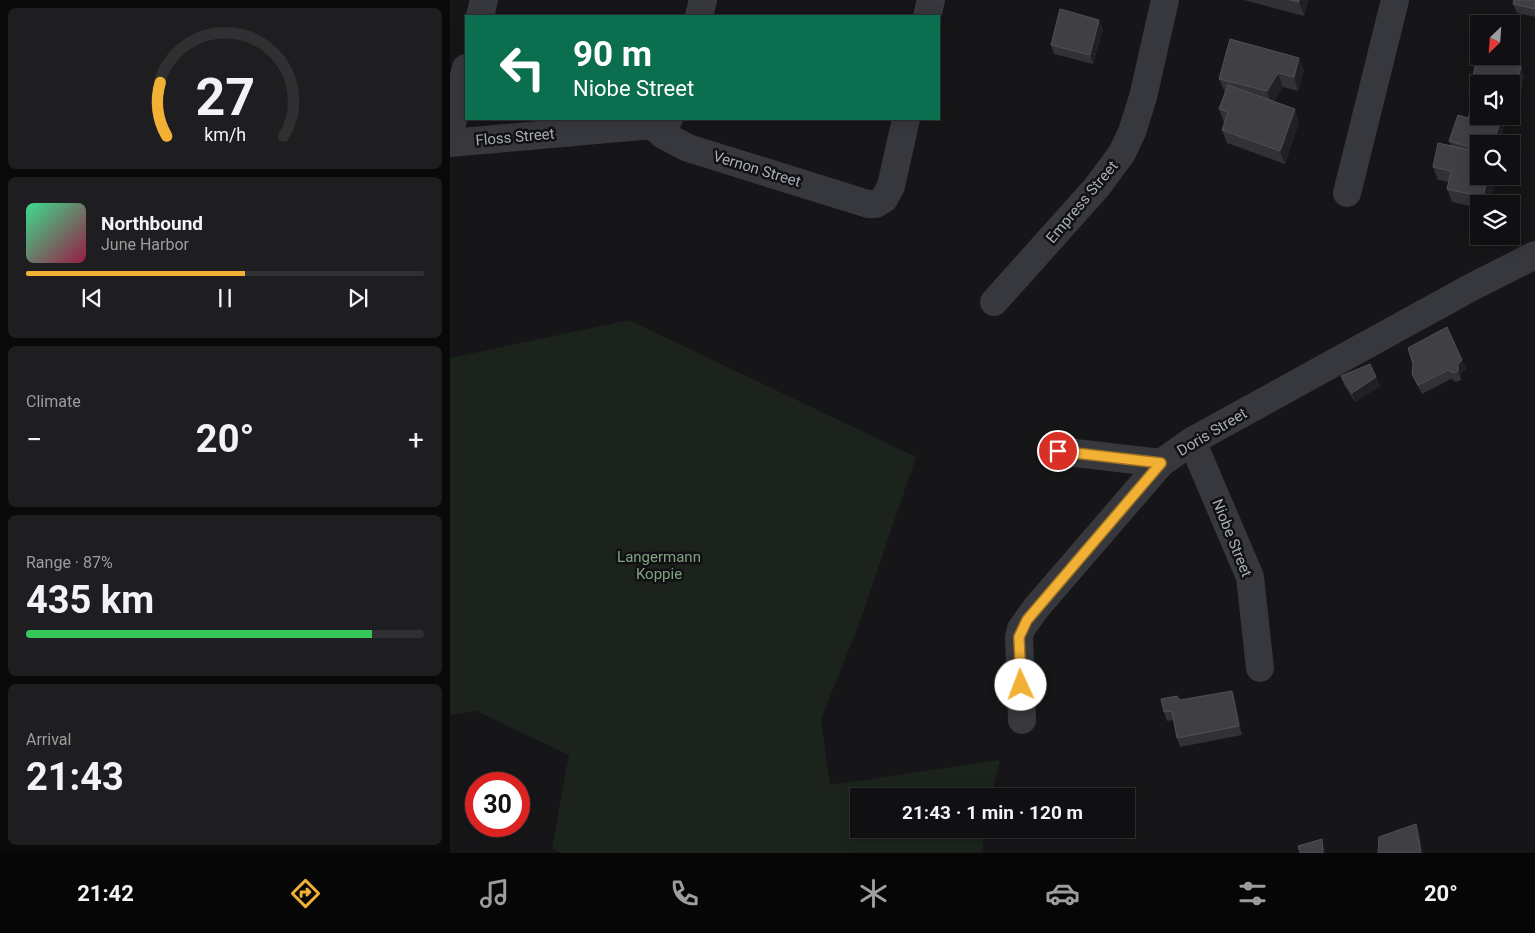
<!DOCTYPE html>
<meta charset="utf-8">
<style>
:root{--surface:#101012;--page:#1e1e20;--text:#f1f3f6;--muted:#9c9d9f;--line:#303032;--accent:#f2b134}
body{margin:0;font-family:Roboto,sans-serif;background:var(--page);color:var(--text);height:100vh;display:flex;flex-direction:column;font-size:19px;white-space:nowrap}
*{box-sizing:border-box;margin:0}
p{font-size:16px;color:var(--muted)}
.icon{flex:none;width:28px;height:28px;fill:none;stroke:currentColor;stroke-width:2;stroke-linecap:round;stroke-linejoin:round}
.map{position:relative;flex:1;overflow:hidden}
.side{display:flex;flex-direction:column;gap:8px;padding:8px;background:#09090a;width:450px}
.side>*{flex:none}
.guide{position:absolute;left:15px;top:15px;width:475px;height:105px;border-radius:0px;box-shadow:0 2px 12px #0003,0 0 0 1px var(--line);background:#0b6e4f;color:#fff;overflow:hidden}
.needle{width:32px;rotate:205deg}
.tools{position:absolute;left:1020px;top:15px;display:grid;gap:10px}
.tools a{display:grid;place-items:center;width:50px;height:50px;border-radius:0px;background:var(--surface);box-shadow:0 2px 12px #0003,0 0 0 1px var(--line);font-size:25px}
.speed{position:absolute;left:15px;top:772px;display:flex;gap:10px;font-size:25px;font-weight:700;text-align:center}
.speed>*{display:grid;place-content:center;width:65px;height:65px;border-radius:50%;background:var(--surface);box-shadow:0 2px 12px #0003,0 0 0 1px var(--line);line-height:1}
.speed .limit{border:8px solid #d22;background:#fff;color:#111}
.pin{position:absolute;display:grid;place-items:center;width:42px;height:42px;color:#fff;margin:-21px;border:2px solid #fff;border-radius:50%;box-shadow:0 1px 5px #0007}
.me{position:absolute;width:55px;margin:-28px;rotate:358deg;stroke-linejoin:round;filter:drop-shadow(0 0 4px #0008)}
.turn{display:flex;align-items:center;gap:18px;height:105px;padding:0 25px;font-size:22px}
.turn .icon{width:65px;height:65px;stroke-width:2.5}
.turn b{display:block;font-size:35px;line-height:42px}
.big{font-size:38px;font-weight:700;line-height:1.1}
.side .widget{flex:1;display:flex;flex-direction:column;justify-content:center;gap:8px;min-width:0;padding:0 18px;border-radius:8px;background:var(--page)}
.side .dial{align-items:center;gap:0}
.dial svg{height:130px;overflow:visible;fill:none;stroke:var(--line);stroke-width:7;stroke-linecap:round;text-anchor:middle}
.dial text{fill:var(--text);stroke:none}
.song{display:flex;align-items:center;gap:15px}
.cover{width:60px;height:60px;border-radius:8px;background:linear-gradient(135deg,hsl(150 70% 55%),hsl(340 70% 35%))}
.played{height:5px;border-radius:2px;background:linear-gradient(90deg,var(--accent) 55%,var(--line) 55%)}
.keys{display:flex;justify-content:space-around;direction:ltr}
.heat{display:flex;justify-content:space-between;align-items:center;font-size:28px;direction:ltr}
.charge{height:8px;border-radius:4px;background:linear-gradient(90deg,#34c759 87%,var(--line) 0)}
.trip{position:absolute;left:400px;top:788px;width:285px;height:50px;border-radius:0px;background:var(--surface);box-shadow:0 2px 12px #0003,0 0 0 1px var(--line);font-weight:700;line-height:50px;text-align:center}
.tab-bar{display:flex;height:80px;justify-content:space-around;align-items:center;background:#060607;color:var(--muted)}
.tab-bar .icon{width:35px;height:35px}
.tab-bar .active{color:var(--accent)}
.tab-bar b{font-size:22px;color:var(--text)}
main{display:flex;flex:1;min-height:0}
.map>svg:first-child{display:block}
.green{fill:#1c231d}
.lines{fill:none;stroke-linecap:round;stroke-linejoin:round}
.minor{stroke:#37383d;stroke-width:28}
.wall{fill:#323236}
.shaded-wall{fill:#212124}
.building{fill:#3f3f44;stroke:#4f5156}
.route-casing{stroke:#9d7322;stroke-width:12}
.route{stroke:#f2b134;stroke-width:9}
.labels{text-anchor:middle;stroke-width:5;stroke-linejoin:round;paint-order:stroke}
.street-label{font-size:15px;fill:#a8adb8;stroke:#111113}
.park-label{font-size:15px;fill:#7fa381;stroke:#111113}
</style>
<main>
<section class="side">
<div class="widget dial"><svg viewBox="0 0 100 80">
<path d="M14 69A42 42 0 1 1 86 69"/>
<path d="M14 69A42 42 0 0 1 10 36" stroke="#f2b134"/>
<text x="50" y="56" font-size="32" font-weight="700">27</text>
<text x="50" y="72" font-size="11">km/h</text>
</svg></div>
<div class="widget">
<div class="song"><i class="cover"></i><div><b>Northbound</b><p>June Harbor</p></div></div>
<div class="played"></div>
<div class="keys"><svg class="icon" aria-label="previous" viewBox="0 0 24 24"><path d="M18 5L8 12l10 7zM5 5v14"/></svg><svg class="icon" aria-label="pause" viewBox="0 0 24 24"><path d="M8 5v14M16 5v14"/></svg><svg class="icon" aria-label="next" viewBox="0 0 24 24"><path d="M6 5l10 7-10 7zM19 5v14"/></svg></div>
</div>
<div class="widget"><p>Climate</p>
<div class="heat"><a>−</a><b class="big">20°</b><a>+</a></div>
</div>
<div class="widget"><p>Range · 87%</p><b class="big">435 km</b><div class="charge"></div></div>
<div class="widget"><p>Arrival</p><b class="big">21:43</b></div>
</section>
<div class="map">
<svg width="1085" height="853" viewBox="0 0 1085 853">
<rect width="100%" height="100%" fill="#161618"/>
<!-- green -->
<path class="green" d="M179,320L466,457L409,624L371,719L380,785L550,760L541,796H409V829H533V853H111L102,849L119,755L26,711L0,715V358Z"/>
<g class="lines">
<!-- minor -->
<path class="minor" d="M30,16L34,0
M249,16L253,0
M477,16L481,0
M202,125L213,135L238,148L418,204H426L434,199L441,186L456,119
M0,131L16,68
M0,143L202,125L219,119
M897,193L945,0
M544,302L647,187L672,153L682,132L693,97L715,0
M742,441L800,577L810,668
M608,451L711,463
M572,720L569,637L571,629L586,608L711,463L742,441L1020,288L1085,255"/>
</g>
<!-- wall -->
<path class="wall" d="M794,0H858L854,16Z
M1085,0V17L1067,13L1063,4Z
M653,29L643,64L604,54L601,45Z
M1027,57L1071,66L1074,76L1066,113L1061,112V84H1029V105L1022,104L1019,95Z
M849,58L854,71L848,91L833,87L823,102L849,122L835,164L777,143L772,130L774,123L769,109L775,92L769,79Z
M1029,116H1052L1055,124L1029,144V176H1046L1040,204H1029V208L1002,202L997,189L999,182L988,180L983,167L1001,146L999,141L1018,118Z
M1012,360L1016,369L1011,373V380L1006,382L1001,379L972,394L966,383L962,374Z
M891,376L926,377L930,386L905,402L894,385Z
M730,700H785L792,735L730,747L727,738L723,720L717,721L714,712Z"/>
<!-- shaded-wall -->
<path class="shaded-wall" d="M849,0H858L854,16L849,2Z
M649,20L653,29L643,64L640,55Z
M849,58L854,71L848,91L844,77Z
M1071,66L1074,76L1066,113L1063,104Z
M828,73L833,87L821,105L817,91Z
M845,109L849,122L835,164L830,151Z
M1052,116L1055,124L1049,144H1043Z
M1038,176H1046L1040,204H1036L1033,197Z
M1012,360L1016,369L1011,373V380L1008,371V364Z
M926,377L930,386L905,402L902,393Z
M782,691L785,700L792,735L789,726Z
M966,824L970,833L973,853H971Z
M872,839L875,848L876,853H873Z"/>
<!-- building -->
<path class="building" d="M840,0H849V2Z
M1064,0H1085V9L1063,4Z
M610,9L649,20L640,55L601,45Z
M780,39L849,58L844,77L828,73L817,91L769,79Z
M1027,57L1071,66L1063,104H1061V84H1029V97L1019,95Z
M778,85L845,109L830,151L772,130L778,112L769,109Z
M1022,106L1029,108V116H1052L1043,144H1029V150L999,141L1008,115L1018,118Z
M988,143L1029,152V176H1038L1033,197L997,189L1001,171L983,167Z
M997,327L1012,360L1008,364V371L1003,373L998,370L968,385L962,374L963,364L958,348Z
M920,364L926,377L902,393L891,376Z
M782,691L789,726L727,738L722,711L714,712L711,699L727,696L730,700Z
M966,824L971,853H928L929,837Z
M872,839L873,853H850L848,846Z"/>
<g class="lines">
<defs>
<path id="route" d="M571,685L569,637L577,620L711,463L608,451"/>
</defs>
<!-- route casing -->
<use href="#route" class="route-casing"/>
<!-- route -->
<use href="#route" class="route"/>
</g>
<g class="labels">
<!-- street labels -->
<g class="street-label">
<text transform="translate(65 137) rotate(-5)" y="5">Floss Street</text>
<text transform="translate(307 169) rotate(17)" y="5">Vernon Street</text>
<text transform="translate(632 202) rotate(-50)" y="5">Empress Street</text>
<text transform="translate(762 432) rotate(-31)" y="5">Doris Street</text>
<text transform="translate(782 538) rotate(68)" y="5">Niobe Street</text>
</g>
<!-- park labels -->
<g class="park-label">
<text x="209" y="562">Langermann<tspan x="209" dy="17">Koppie</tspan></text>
</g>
</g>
</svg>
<div class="tools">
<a><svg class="needle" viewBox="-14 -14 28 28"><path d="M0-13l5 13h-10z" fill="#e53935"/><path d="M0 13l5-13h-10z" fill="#9c9d9f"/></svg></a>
<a><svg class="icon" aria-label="sound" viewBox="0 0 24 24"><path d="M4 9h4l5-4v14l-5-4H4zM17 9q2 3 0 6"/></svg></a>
<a><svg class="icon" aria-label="search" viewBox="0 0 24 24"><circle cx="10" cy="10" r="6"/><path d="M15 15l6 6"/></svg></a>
<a><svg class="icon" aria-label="layers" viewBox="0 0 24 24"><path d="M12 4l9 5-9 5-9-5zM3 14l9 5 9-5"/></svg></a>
</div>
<div class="speed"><div class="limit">30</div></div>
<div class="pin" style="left:608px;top:451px;background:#d93025"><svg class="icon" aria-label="arrive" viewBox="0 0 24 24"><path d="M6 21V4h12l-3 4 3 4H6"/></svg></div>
<svg class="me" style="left:571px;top:685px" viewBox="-20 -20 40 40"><circle r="19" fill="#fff"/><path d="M0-13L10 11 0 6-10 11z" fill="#f2b134"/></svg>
<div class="trip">21:43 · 1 min · 120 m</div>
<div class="guide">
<div class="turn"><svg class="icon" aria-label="left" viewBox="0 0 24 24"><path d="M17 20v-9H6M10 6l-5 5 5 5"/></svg><div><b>90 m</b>Niobe Street</div></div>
</div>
</div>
</main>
<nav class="tab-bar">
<b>21:42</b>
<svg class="icon active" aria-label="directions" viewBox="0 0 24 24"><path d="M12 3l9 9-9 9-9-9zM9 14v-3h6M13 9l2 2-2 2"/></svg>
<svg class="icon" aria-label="music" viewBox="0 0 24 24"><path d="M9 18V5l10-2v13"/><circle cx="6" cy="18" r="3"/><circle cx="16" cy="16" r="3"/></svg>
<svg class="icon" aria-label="phone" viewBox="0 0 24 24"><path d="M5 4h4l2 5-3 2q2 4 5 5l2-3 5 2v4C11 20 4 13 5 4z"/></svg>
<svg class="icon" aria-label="climate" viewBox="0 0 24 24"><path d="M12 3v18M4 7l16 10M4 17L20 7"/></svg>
<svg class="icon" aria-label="car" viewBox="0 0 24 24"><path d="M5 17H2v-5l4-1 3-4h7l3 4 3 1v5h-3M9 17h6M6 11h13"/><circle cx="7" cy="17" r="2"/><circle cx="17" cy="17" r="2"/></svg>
<svg class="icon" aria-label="filters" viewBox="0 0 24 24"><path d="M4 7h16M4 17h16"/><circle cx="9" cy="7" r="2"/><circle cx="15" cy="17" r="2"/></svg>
<b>20°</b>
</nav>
